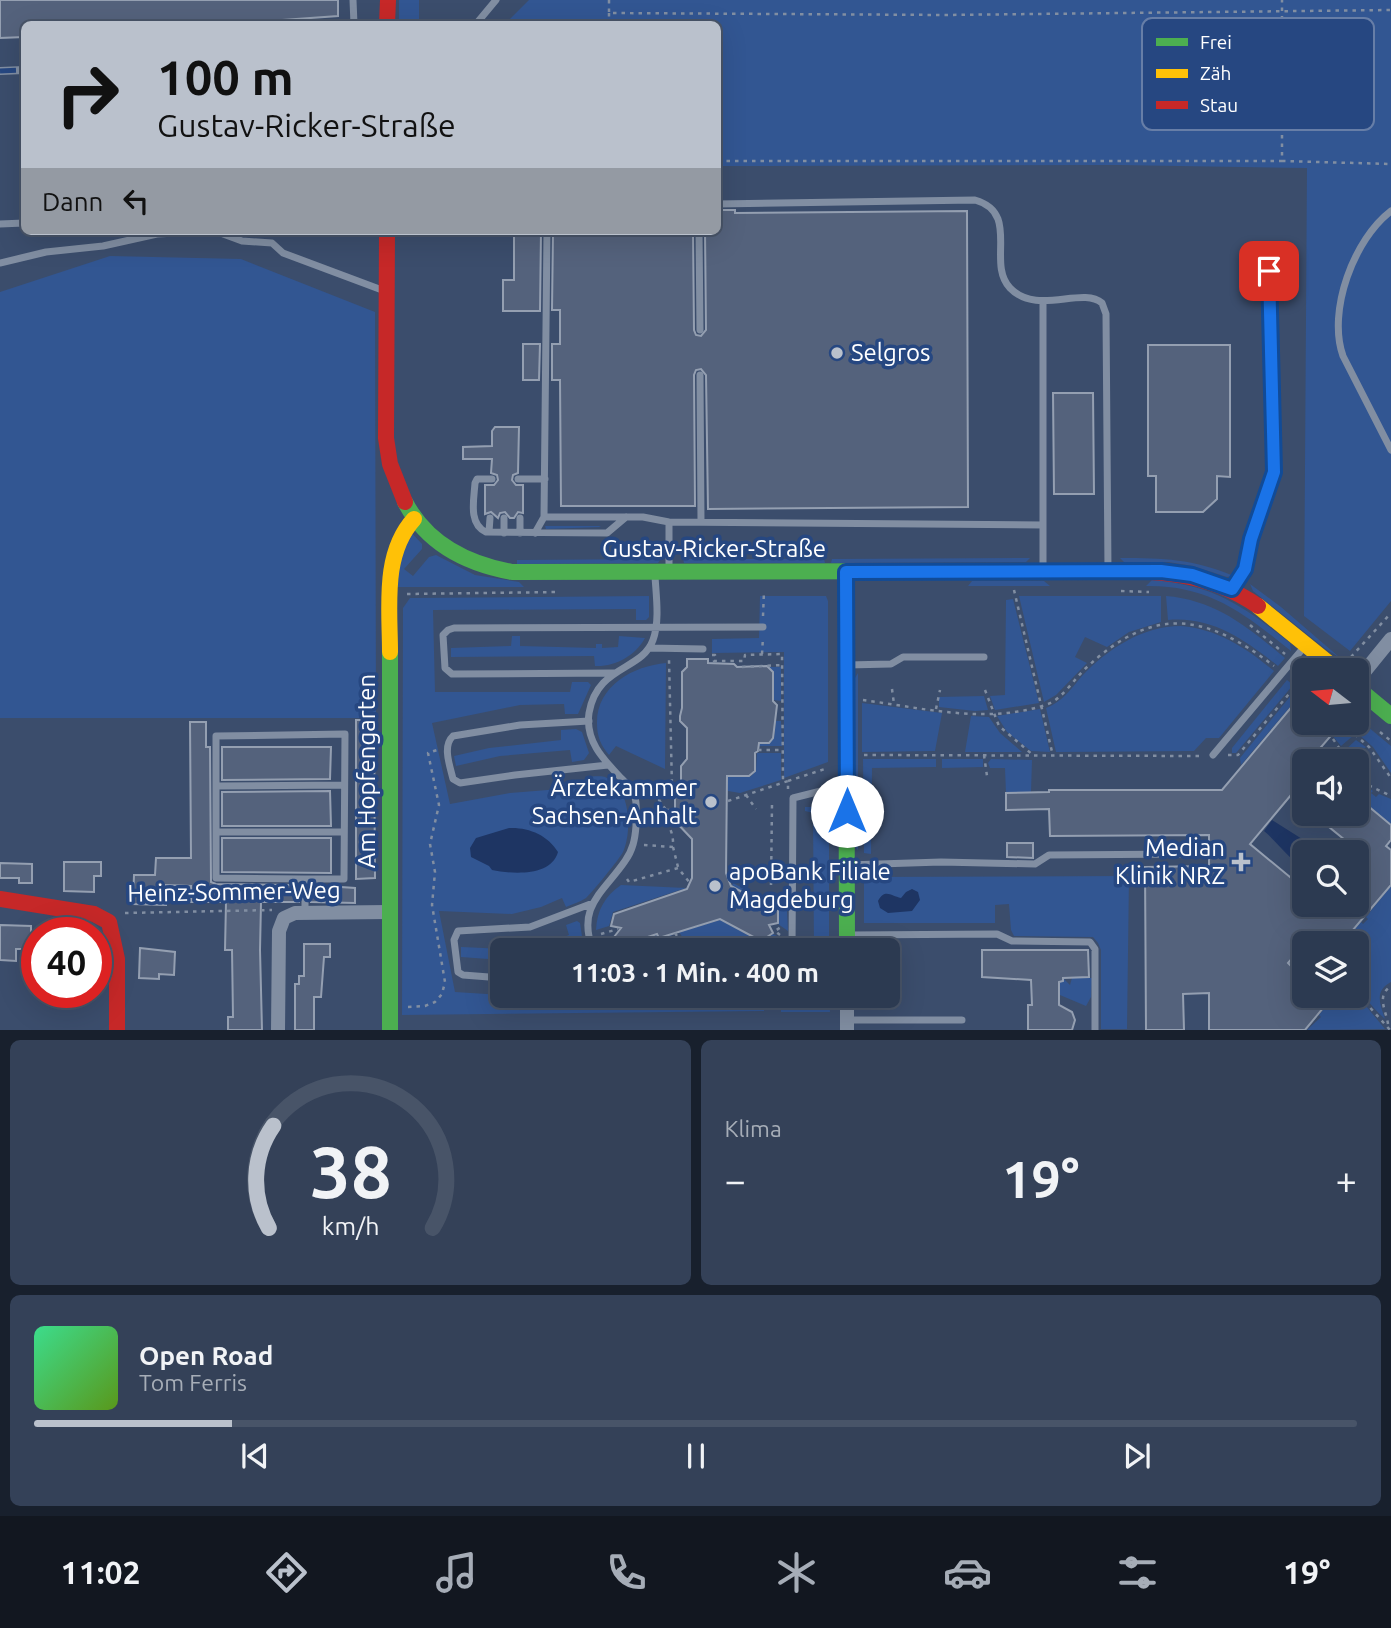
<!DOCTYPE html>
<html lang="de">
<meta charset="utf-8">
<style>
:root{--surface:#2c3a51;--page:#344158;--text:#f1f3f6;--muted:#a6adb7;--line:#485468;--accent:#bac1cc}
body{margin:0;font-family:Ubuntu,sans-serif;background:var(--page);color:var(--text);height:100vh;display:flex;flex-direction:column;font-size:26px;white-space:nowrap}
*{box-sizing:border-box;margin:0}
p{font-size:23px;color:var(--muted)}
.icon{flex:none;width:38px;height:38px;fill:none;stroke:currentColor;stroke-width:2;stroke-linecap:round;stroke-linejoin:round}
.map{position:relative;height:1030px;overflow:hidden}
.sheet{display:flex;flex-direction:column;gap:10px;padding:10px;background:#18202d;flex:1}
.sheet>*{flex:none}
.top-card{position:absolute;left:21px;top:21px;width:700px;height:214px;border-radius:10px;box-shadow:0 7px 28px #0002,0 0 0 2px var(--line);background:#bac1cc;color:#111;overflow:hidden}
.needle{width:46px;rotate:286deg}
.controls{position:absolute;left:1292px;top:658px;display:grid;gap:14px}
.controls a{display:grid;place-items:center;width:77px;height:77px;border-radius:10px;background:var(--surface);box-shadow:0 7px 28px #0002,0 0 0 2px var(--line);font-size:35px}
.speed{position:absolute;left:21px;top:917px;display:flex;gap:14px;font-size:35px;font-weight:700;text-align:center}
.speed>*{display:grid;place-content:center;width:91px;height:91px;border-radius:50%;background:var(--surface);box-shadow:0 7px 28px #0002,0 0 0 2px var(--line);line-height:1}
.speed .limit{border:10px solid #d22;background:#fff;color:#111}
.pin{position:absolute;display:grid;place-items:center;width:60px;height:60px;color:#fff;margin:-30px;border-radius:14px;box-shadow:0 4px 10px #0006}
.me{position:absolute;width:77px;margin:-38px;rotate:0deg;stroke-linejoin:round;filter:drop-shadow(0 0 5px #0008)}
.turn{display:flex;align-items:center;gap:24px;height:147px;padding:0 21px;font-size:32px}
.turn .icon{width:91px;height:91px;stroke-width:2.5}
.turn b{display:block;font-size:49px;line-height:60px}
.then{display:flex;align-items:center;height:66px;padding:0 21px;background:#0003;gap:14px;font-size:26px}
.big{font-size:52px;font-weight:700;line-height:1.1}
.sheet .card{flex:1;display:flex;flex-direction:column;justify-content:center;gap:10px;min-width:0;padding:0 24px;border-radius:10px;background:var(--page)}
.sheet .dial{align-items:center;gap:0}
.dial svg{height:182px;overflow:visible;fill:none;stroke:var(--line);stroke-width:7;stroke-linecap:round;text-anchor:middle}
.dial text{fill:var(--text);stroke:none}
.song{display:flex;align-items:center;gap:21px}
.cover{width:84px;height:84px;border-radius:10px;background:linear-gradient(135deg,hsl(150 70% 55%),hsl(90 70% 35%))}
.played{height:7px;border-radius:4px;background:linear-gradient(90deg,var(--accent) 15%,var(--line) 15%)}
.keys{display:flex;justify-content:space-around;direction:ltr}
.heat{display:flex;justify-content:space-between;align-items:center;font-size:38px;direction:ltr}
.sheet .tiles{flex:1;display:grid;gap:10px;grid-template-columns:1fr 1fr}
.card:last-child{grid-column:span 2}
.trip{position:absolute;left:490px;top:938px;width:410px;height:70px;border-radius:10px;background:var(--surface);box-shadow:0 7px 28px #0002,0 0 0 2px var(--line);font-weight:700;line-height:70px;text-align:center}
.tabs{display:flex;height:112px;justify-content:space-around;align-items:center;background:#121720;color:var(--muted)}
.tabs .icon{width:49px;height:49px}
.tabs .on{color:var(--accent)}
.tabs b{font-size:32px;color:var(--text)}
.map>svg:first-child{display:block}
.green{fill:#325692}
.water{fill:#1e3563}
.building{fill:#54627c;stroke:#949fb1;stroke-width:2}
.lines{fill:none;stroke-linecap:round;stroke-linejoin:round}
.path{stroke:#818ea2;stroke-width:2.5;stroke-dasharray:3.5 5;stroke-linecap:butt}
.lane{stroke:#818ea2;stroke-width:7}
.street{stroke:#818ea2;stroke-width:14}
.fast{stroke:#4caf50;stroke-width:16}
.slow{stroke:#ffc107;stroke-width:16}
.jam{stroke:#c62828;stroke-width:16}
.rail-casing{stroke:#818ea2;stroke-width:8}
.rail{stroke:#264781;stroke-width:5;stroke-dasharray:16;stroke-linecap:butt}
.route-casing{stroke:#114b97;stroke-width:18}
.route{stroke:#1a73e8;stroke-width:12}
.poi-dot{fill:#bac1cc;stroke:#264781;stroke-width:2.5}
.labels{text-anchor:middle;stroke-width:7;stroke-linejoin:round;paint-order:stroke}
.poi-label{font-size:24px;fill:#fff;stroke:#264781;text-anchor:start}
.street-label{font-size:24px;fill:#fff;stroke:#264781}
.key{fill:#264781;stroke:#677ea7;stroke-width:2}
.key-label{font-size:19px;fill:#fff}
</style>
<div class="map">
<svg width="1391" height="1030" viewBox="0 0 1391 1030">
<rect width="100%" height="100%" fill="#3b4d6c"/>
<!-- green -->
<path class="green" d="M399,0H419V24H399Z
M529,0H1391V601L1350,651L1304,616L1307,168L1117,165L718,166V24H505Z
M110,256L241,259L375,312L376,718H0V292Z
M545,526H599L601,527L546,529Z
M407,528L422,544V549L404,569L413,576L429,557L436,555L475,575L519,582L524,587H396Z
M1030,558L1026,562L831,563L832,559Z
M1120,558C1165,558 1192,559 1234,576L1227,577L1193,566L1168,562H1124Z
M661,559L658,563L517,564V560Z
M683,559H824L825,563H684Z
M1152,580C1214,585 1242,605 1290,643L1291,651C1244,613 1209,585 1146,586Z
M972,581H1044L1050,586H968Z
M1250,584L1281,607L1339,657L1327,650L1253,591Z
M649,596V617L646,620H636V609L433,610L435,692H570L572,682H588L591,685L578,714H565L564,704L520,705L432,723L450,804L510,793L585,787L586,777C593,777 601,775 607,778C631,788 632,832 623,852C621,857 590,895 586,898C580,902 572,904 566,907L562,898L541,907L512,914L439,911L455,992L531,997L764,996V1011L402,1015L403,608L410,598Z
M760,596H826L828,601V762L784,778V652L712,653V639L759,638Z
M1019,596H1161V622L1129,632L1107,647L1085,637L1075,657L1087,663L1056,695L1044,702Z
M1166,596C1216,600 1249,628 1285,658L1278,666C1245,640 1212,616 1168,620Z
M1013,599L1039,703L995,710L990,696L1005,695L1006,600Z
M1181,626C1218,629 1246,648 1274,671L1219,738H1206L1194,751L1056,752L1046,708C1062,702 1071,689 1082,676C1108,649 1142,626 1181,626Z
M512,636H520V646L596,648V644H602V648L618,647L619,636L645,638C635,656 615,667 595,666L594,656L451,657V648L511,646Z
M666,663L665,769L616,746L609,755C601,746 597,736 597,724C596,686 633,666 666,663Z
M768,667H781V701L774,700V672Z
M858,673V850L855,847V678Z
M1287,680L1293,685L1236,753H1232V748Z
M1297,688L1304,694V697L1300,695L1241,765L1240,758Z
M984,696L988,710L975,711L939,707V697Z
M862,703L942,713L935,751L862,752Z
M1040,709L1050,752L1031,751L1007,732L997,716Z
M971,716L989,717L1000,733L1022,752H965Z
M1356,717L1391,746V773L1373,747L1346,723H1356Z
M776,721H781L782,746H759V743H769L774,738Z
M1334,723H1339L1354,735L1341,746L1332,735L1339,727Z
M576,729L582,732L589,753L584,760L572,762L570,750L500,756L456,766L454,756L489,748L561,740V730Z
M1356,740L1366,747L1350,759L1344,751Z
M757,753H781V780L740,793L728,791L726,777H750L756,771Z
M863,759H936V767L872,768L871,854L864,853Z
M942,759H983V767L942,768Z
M991,759L1032,760L1031,792L1006,793L1005,768H990L988,763Z
M1356,783H1361L1373,791L1371,793L1376,797L1379,794L1391,799V824L1356,795Z
M805,807H829V893H823V905L829,906V950H814L813,813L805,811Z
M1129,876L1127,1029H1101V950L1098,943L1093,937L1014,936L1011,930L1009,904L995,905V923H864V877Z
M733,883L787,910L788,931L778,924L779,910L732,886Z
M621,885L686,888L613,912L609,926L596,930C597,910 605,896 621,885Z
M1391,886V982C1374,991 1380,1004 1385,1019C1356,992 1356,980 1356,943H1343L1361,922L1363,924L1368,919L1366,917Z
M720,920L761,942L773,934L787,941V950H691L679,932Z
M577,921L580,923L584,950H572L569,945L556,950H502V960L461,957V947C506,949 526,952 569,935L566,925Z
M1254,934L1302,947L1304,946V978L1296,971L1297,969Z
M657,935L659,938L671,935L681,950H602L598,942L612,937L622,946Z
M1072,978H1092L1091,997L1086,1006L1060,995V982L1064,979L1070,985Z
M1356,994L1385,1029L1307,1030L1321,1017L1319,1015L1330,1001L1325,996Z
M781,996H829L830,1012H781Z"/>
<!-- water -->
<path class="water" d="M1272,820L1310,844L1313,849L1311,852H1304L1303,862L1298,864C1285,854 1276,841 1264,831Z
M509,828C528,827 548,835 558,852C551,877 512,874 492,870L489,866L471,857L470,848L476,838Z
M912,889L918,892L920,900L912,911L888,913L880,908L878,901C885,888 891,896 901,898L906,892Z"/>
<!-- building -->
<path class="building" d="M0,0H338V16L283,20V24H24V37L0,38Z
M718,210H735V213L967,211L968,507L708,509L706,375L701,369L696,370L694,375L695,506H561L560,380H552V344H560V310H552L553,231H693L694,330L696,335L701,336L706,330L705,231H718Z
M514,231H541L540,311H503V280H514Z
M523,344H540L539,380H523Z
M1148,345H1230V477L1217,476V499L1203,512H1156V476H1148Z
M1053,393H1093L1094,494H1054Z
M495,427H519L518,473L513,475L512,480L516,485H523V513L518,512L514,518H510L505,512L500,513L498,518L491,512L485,514V485H494L498,480L497,475L491,473L492,459H463V447L492,446V431Z
M687,659H708V663L734,664L737,667L767,666L773,672V701L777,705L773,738L769,743H759L758,751L755,753V771L749,776H727L726,873L731,886L778,911V923L769,925L773,933L761,941L720,919L659,938L657,934L623,945L614,937L621,928L611,926L614,914L687,889L692,878V839L675,821V798L681,791V766L687,759V728L680,721V716L682,708V672L687,667Z
M1304,692V723H1342L1309,761H1304V806L1291,795L1250,844L1296,882L1295,884L1304,892V905H1356V852H1345L1351,845L1313,814H1356V796L1391,825V840L1386,846L1391,850V885L1342,943H1331L1316,931L1288,963L1304,979V996H1333L1305,1030H1209V993L1183,994L1184,1030H1146L1145,867L1209,866V835L1050,836L1049,809L1006,810V793L1049,792V790H1222Z
M356,720H374L375,878L356,879Z
M190,722H206V747H210L211,882L216,884L299,885V902H261L260,950L262,1030H228V1017H233L232,950H225L226,902H191V886L166,885V905L133,904L134,875H155L156,858H191Z
M222,747H331L330,779L222,780Z
M330,791L331,826H222V792Z
M222,838H331V873L222,872Z
M1007,843H1033V858L1007,857Z
M64,862H101V876H94V892L64,891Z
M0,863L32,864V883H19V878H0Z
M311,885L355,888V903L311,902Z
M0,925L31,926V949H16V961L0,960Z
M304,944H330V957H324L321,997H314V1030H295V984H299V976H304Z
M140,948L175,952L174,975L159,974V979L139,978Z
M982,950H1088L1089,977L1063,978V981L1059,982V1005L1072,1012L1075,1020L1072,1030H1028V1005H1032L1031,980L982,977Z"/>
<g class="lines">
<!-- path -->
<path class="path" d="M609,0V13L945,15L1391,10
M609,13V24
M718,161H1282V0
M1282,161L1391,164
M1014,590L1053,756
M1121,591L1149,592
M407,594L558,592
M763,616L764,591
M1250,625L1285,654
M762,654L763,637
M712,655H715L714,661H744L745,655L782,654L783,782
M1351,657L1391,613
M742,667L782,665
M1297,685L1304,691
M892,689L894,704
M985,690L999,726L1033,755
M863,700C923,708 989,725 1048,704C1062,699 1075,678 1086,668C1153,605 1205,613 1274,666
M936,709L940,690
M1342,723L1369,747L1391,778
M1380,732L1391,741
M1333,739L1348,761
M758,750H783
M864,755L1204,756
M984,755L987,776
M1228,755H1238L1304,676
M1356,774L1370,786L1391,796
M788,781L828,768
M664,793V779
M746,795L756,809
M728,801L788,781V789
M666,810H675
M644,845L673,847C674,827 665,827 666,810L659,800L672,787L669,659
M673,847L678,867
M627,879L629,882L678,868L690,883
M730,880L751,871
M771,885L772,804
M125,913L272,910
M675,933L686,950
M601,934L618,929
M780,935L775,931L781,927
M1356,987L1366,1003L1390,1030
M408,1007L425,1006L435,1002L442,994L445,982L432,905L435,872L430,844L439,805L428,753L437,750
M1388,1024C1386,1010 1376,996 1391,986"/>
<!-- lane -->
<path class="lane" d="M353,0L354,24
M476,24L496,0
M718,204L975,200C1021,213 986,263 1010,288C1037,316 1082,286 1102,303L1106,314L1108,570
M1391,211C1354,239 1327,311 1343,356L1391,450
M0,224L24,223
M699,231L700,330
M0,263L46,252L103,246L157,234L215,231L242,241L272,243L283,253L382,290
M700,375L701,521
M492,479H477L475,483C474,499 468,524 486,532L607,533L626,517
M518,479H545
M544,517H643L669,522L1043,525
M669,522V568
M489,532L490,518
M504,533V518
M520,533V518
M535,533L544,517L547,231
M1043,567V301
M1233,587L1245,569L1251,539L1274,472L1269,271
M649,648L703,649
M847,665L891,664L903,657H984
M614,673L452,674L445,668L443,635L448,630L454,628L763,627
M589,721L520,725L453,736C442,746 450,766 453,779L460,783L515,775L608,765
M1213,755L1305,646
M216,786L344,785
M216,832H344
M848,865L941,862L1035,864L1049,855L1188,854
M305,879L216,878V736L345,734L344,879H305V912
M851,935L997,934L1012,941L1090,942L1095,949V1030
M593,950C576,906 604,892 625,861C633,850 635,839 636,826C636,815 638,804 634,794C631,787 626,783 621,778C603,759 585,741 589,713C597,665 642,671 653,640C660,621 656,595 655,576
M792,950L793,798L845,785
M502,978L463,975L458,972L454,940L458,931L530,927L593,903
M847,1020H962"/>
<!-- street -->
<path class="street" d="M1356,682L1391,639
M847,996V1030
M278,1030L279,931L284,918L295,913L388,912"/>
<!-- fast -->
<path class="fast" d="M405,502C427,544 468,564 512,572L971,571
M846,572L847,950
M390,652V1030
M1356,687L1391,716"/>
<!-- slow -->
<path class="slow" d="M1258,606L1337,670
M390,652C390,608 382,554 414,519"/>
<!-- jam -->
<path class="jam" d="M387,24L388,0
M387,231L386,438L390,464L405,502
M971,571C1008,571 1046,571 1083,571C1147,571 1203,568 1258,606
M0,899L94,914L109,922L117,959V1030"/>
<defs>
<path id="rail" d="M0,71L24,70"/>
</defs>
<!-- rail casing -->
<use href="#rail" class="rail-casing"/>
<!-- rail -->
<use href="#rail" class="rail"/>
</g>
<g class="lines">
<defs>
<path id="route" d="M847,811L846,572L1161,571L1192,575L1232,589L1245,569L1251,539L1274,472L1269,271"/>
</defs>
<!-- route casing -->
<use href="#route" class="route-casing"/>
<!-- route -->
<use href="#route" class="route"/>
</g>
<!-- markers -->
<g class="poi-dot">
<circle cx="837" cy="353" r="7"/>
<circle cx="711" cy="802" r="7"/>
<path d="M1237.5 851.5h7v7h7v7h-7v7h-7v-7h-7v-7h7z"/>
<circle cx="715" cy="886" r="7"/>
</g>
<g class="labels">
<!-- poi labels -->
<g class="poi-label">
<text x="851" y="361">Selgros</text>
<text x="697" y="796" text-anchor="end">Ärztekammer<tspan x="697" dy="28">Sachsen-Anhalt</tspan></text>
<text x="1225" y="856" text-anchor="end">Median<tspan x="1225" dy="28">Klinik NRZ</tspan></text>
<text x="729" y="880">apoBank Filiale<tspan x="729" dy="28">Magdeburg</tspan></text>
</g>
<!-- street labels -->
<g class="street-label">
<text x="714" y="557">Gustav-Ricker-Straße</text>
<text transform="translate(367 771) rotate(-90)" y="8">Am Hopfengarten</text>
<text transform="translate(234 892) rotate(-1)" y="8">Heinz-Sommer-Weg</text>
</g>
</g>
<!-- legend -->
<rect x="1142" y="18" width="232" height="112" rx="10" class="key"/>
<rect x="1156" y="38" width="32" height="8" fill="#4caf50"/>
<rect x="1156" y="69" width="32" height="9" fill="#ffc107"/>
<rect x="1156" y="101" width="32" height="8" fill="#c62828"/>
<g class="key-label">
<text x="1200" y="49">Frei</text>
<text x="1200" y="80">Zäh</text>
<text x="1200" y="112">Stau</text>
</g>
</svg>
<div class="controls">
<a><svg class="needle" viewBox="-14 -14 28 28"><path d="M0-13l5 13h-10z" fill="#e53935"/><path d="M0 13l5-13h-10z" fill="#a6adb7"/></svg></a>
<a><svg class="icon" aria-label="sound" viewBox="0 0 24 24"><path d="M4 9h4l5-4v14l-5-4H4zM17 9q2 3 0 6"/></svg></a>
<a><svg class="icon" aria-label="search" viewBox="0 0 24 24"><circle cx="10" cy="10" r="6"/><path d="M15 15l6 6"/></svg></a>
<a><svg class="icon" aria-label="layers" viewBox="0 0 24 24"><path d="M12 4l9 5-9 5-9-5zM3 14l9 5 9-5"/></svg></a>
</div>
<div class="speed"><div class="limit">40</div></div>
<div class="pin" style="left:1269px;top:271px;background:#d93025"><svg class="icon" aria-label="arrive" viewBox="0 0 24 24"><path d="M6 21V4h12l-3 4 3 4H6"/></svg></div>
<svg class="me" style="left:847px;top:811px" viewBox="-20 -20 40 40"><circle r="19" fill="#fff"/><path d="M0-13L10 11 0 6-10 11z" fill="#1a73e8"/></svg>
<div class="trip">11:03 · 1 Min. · 400 m</div>
<div class="top-card">
<div class="turn"><svg class="icon" aria-label="right" viewBox="0 0 24 24"><path d="M7 20v-9h11M14 6l5 5-5 5"/></svg><div><b>100 m</b>Gustav-Ricker-Straße</div></div>
<div class="then">Dann<svg class="icon" aria-label="left" viewBox="0 0 24 24"><path d="M17 20v-9H6M10 6l-5 5 5 5"/></svg></div>
</div>
</div>
<section class="sheet">
<div class="tiles">
<div class="card dial"><svg viewBox="0 0 100 80">
<path d="M14 69A42 42 0 1 1 86 69"/>
<path d="M14 69A42 42 0 0 1 16 24" stroke="#bac1cc"/>
<text x="50" y="56" font-size="32" font-weight="700">38</text>
<text x="50" y="72" font-size="11">km/h</text>
</svg></div>
<div class="card"><p>Klima</p>
<div class="heat"><a>−</a><b class="big">19°</b><a>+</a></div>
</div>
<div class="card">
<div class="song"><i class="cover"></i><div><b>Open Road</b><p>Tom Ferris</p></div></div>
<div class="played"></div>
<div class="keys"><svg class="icon" aria-label="previous" viewBox="0 0 24 24"><path d="M18 5L8 12l10 7zM5 5v14"/></svg><svg class="icon" aria-label="pause" viewBox="0 0 24 24"><path d="M8 5v14M16 5v14"/></svg><svg class="icon" aria-label="next" viewBox="0 0 24 24"><path d="M6 5l10 7-10 7zM19 5v14"/></svg></div>
</div>
</div>
</section>
<nav class="tabs">
<b>11:02</b>
<svg class="icon on" aria-label="directions" viewBox="0 0 24 24"><path d="M12 3l9 9-9 9-9-9zM9 14v-3h6M13 9l2 2-2 2"/></svg>
<svg class="icon" aria-label="music" viewBox="0 0 24 24"><path d="M9 18V5l10-2v13"/><circle cx="6" cy="18" r="3"/><circle cx="16" cy="16" r="3"/></svg>
<svg class="icon" aria-label="phone" viewBox="0 0 24 24"><path d="M5 4h4l2 5-3 2q2 4 5 5l2-3 5 2v4C11 20 4 13 5 4z"/></svg>
<svg class="icon" aria-label="climate" viewBox="0 0 24 24"><path d="M12 3v18M4 7l16 10M4 17L20 7"/></svg>
<svg class="icon" aria-label="car" viewBox="0 0 24 24"><path d="M5 17H2v-5l4-1 3-4h7l3 4 3 1v5h-3M9 17h6M6 11h13"/><circle cx="7" cy="17" r="2"/><circle cx="17" cy="17" r="2"/></svg>
<svg class="icon" aria-label="filters" viewBox="0 0 24 24"><path d="M4 7h16M4 17h16"/><circle cx="9" cy="7" r="2"/><circle cx="15" cy="17" r="2"/></svg>
<b>19°</b>
</nav>
